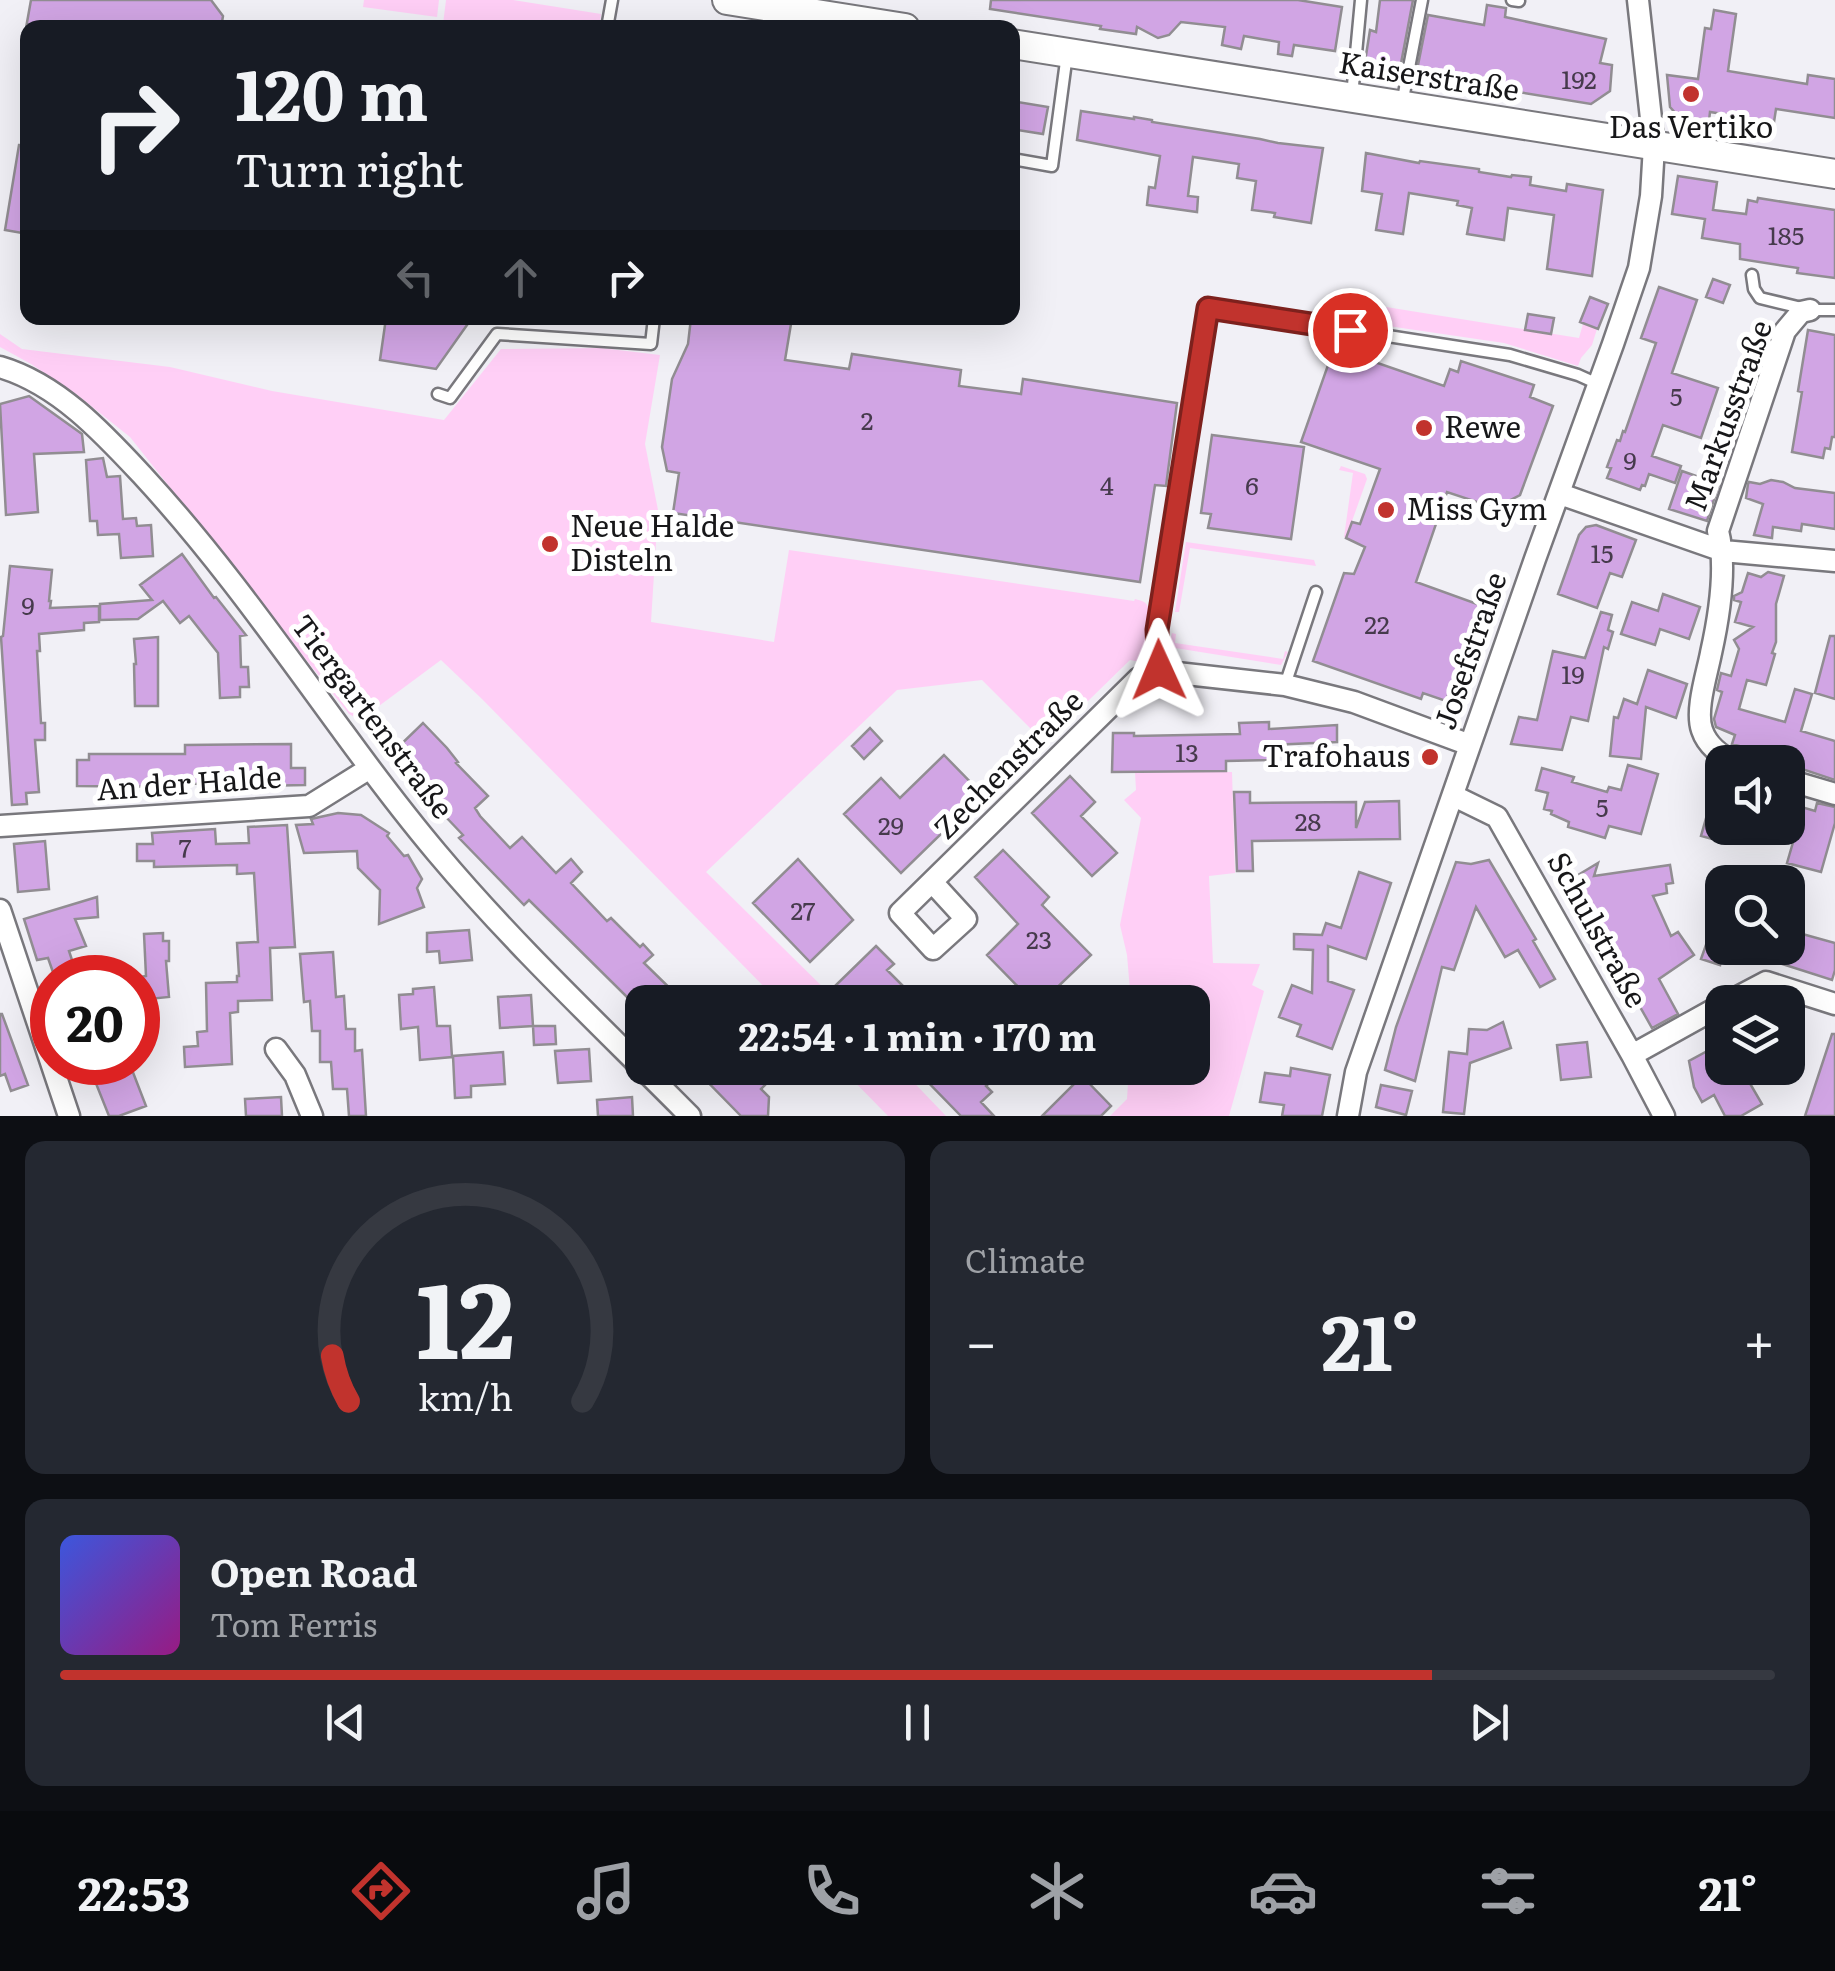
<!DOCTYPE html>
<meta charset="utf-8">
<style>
:root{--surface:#171b24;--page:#242831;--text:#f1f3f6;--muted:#9ea1a6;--line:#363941;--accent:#c1332d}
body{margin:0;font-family:Literata,serif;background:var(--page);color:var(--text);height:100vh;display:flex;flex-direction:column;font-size:38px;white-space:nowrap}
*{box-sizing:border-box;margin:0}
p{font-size:32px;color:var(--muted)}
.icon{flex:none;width:55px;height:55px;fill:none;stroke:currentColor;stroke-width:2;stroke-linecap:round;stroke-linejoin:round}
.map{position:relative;height:1116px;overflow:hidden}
.sheet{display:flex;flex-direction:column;gap:25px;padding:25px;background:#0d0f14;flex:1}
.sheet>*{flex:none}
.hud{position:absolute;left:20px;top:20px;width:1000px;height:305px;border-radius:20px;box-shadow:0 10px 40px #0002;background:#171b24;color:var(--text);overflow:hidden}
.fabs{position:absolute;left:1705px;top:745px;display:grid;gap:20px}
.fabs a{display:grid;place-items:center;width:100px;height:100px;border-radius:20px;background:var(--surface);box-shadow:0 10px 40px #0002;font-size:50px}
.speed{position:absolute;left:30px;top:955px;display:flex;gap:20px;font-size:50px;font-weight:700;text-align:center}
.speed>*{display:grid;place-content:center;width:130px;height:130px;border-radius:50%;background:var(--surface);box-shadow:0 10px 40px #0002;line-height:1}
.speed .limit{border:15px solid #d22;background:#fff;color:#111}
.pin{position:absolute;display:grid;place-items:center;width:85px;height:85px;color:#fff;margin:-42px;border:5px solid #fff;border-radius:50%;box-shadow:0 2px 10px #0007}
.me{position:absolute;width:110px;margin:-55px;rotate:359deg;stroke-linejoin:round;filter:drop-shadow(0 0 8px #0008)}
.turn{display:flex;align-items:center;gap:35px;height:210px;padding:0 50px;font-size:45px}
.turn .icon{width:130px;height:130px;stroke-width:2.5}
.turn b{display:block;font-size:70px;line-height:85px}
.lanes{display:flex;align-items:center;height:95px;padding:0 50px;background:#0003;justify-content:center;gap:50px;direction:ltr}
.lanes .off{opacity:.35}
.big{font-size:75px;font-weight:700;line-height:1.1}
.sheet .tile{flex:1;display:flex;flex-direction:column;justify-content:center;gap:15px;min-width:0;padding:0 35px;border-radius:20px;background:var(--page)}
.sheet .dial{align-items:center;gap:0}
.dial svg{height:260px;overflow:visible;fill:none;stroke:var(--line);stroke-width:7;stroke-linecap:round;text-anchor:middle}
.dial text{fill:var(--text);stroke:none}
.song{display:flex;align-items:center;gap:30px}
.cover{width:120px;height:120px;border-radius:15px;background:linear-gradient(135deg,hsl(230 70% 55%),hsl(310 70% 35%))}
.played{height:10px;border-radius:5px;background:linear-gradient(90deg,var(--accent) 80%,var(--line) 80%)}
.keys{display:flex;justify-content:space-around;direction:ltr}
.heat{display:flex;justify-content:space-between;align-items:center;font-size:55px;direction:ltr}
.sheet .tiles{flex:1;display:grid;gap:25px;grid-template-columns:1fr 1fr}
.tile:last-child{grid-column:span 2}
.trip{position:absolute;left:625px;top:985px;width:585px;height:100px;border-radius:20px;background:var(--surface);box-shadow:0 10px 40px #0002;font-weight:700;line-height:100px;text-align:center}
.menu{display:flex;height:160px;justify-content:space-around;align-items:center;background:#090b0e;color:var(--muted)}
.menu .icon{width:70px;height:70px}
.menu .active{color:var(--accent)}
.menu b{font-size:45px;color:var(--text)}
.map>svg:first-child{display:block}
.green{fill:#ffcff6}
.building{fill:#d1a5e4;stroke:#918d92;stroke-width:2.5}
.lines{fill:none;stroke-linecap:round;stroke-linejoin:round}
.service-casing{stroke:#79787d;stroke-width:15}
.minor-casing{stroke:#79787d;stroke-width:25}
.secondary-casing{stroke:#79787d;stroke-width:32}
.service{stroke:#fff;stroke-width:10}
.minor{stroke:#fff;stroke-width:20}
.secondary{stroke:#fff;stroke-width:28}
.route-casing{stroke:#7d211d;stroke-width:25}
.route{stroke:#c1332d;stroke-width:18}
.poi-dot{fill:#c1332d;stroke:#fff;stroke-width:4}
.labels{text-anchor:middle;stroke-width:10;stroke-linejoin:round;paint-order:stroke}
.number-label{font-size:25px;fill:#463a4c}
.street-label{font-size:30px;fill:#171719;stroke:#fff}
.poi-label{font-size:30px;fill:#171719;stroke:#fff;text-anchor:start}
</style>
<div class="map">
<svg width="1835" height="1116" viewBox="0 0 1835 1116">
<rect width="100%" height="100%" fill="#f1f0f6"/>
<!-- green -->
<path class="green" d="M364,0H439L437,17L363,7Z
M446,0H513L601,14L599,27H429L430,22L443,24Z
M1355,302L1579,338L1583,324L1597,329L1592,345L1581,358L1578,366L1504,343L1354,321Z
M0,334L22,349L170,367L272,391L444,420L501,349L601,348L660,355L645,444L658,510L651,622L774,642L789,550L1134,601L1135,599C1142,601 1146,601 1149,609C1152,620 1145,650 1144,663L1130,660L1045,743L982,680L897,690L706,872L838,1002H779L482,699L441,660L360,720L349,714L130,437L76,394L31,364L0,347Z
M1341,466L1365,474L1367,479L1346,538L1344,537L1353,473L1339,470Z
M1186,542L1314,560L1316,566L1190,548L1179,612H1175Z
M1172,633L1176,634L1175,643L1283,659L1285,651L1288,652L1281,665L1169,647Z
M1135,772H1232L1235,873L1209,876L1213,963L1260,964L1252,985L1264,991L1229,1116H1110L1127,1099L1129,1068H1192V1002H1131L1127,955L1120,925L1141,818L1124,800L1136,790Z
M841,1068H900L946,1116H888Z"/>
<!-- building -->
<path class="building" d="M31,0H211L223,16L221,28H26Z
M991,0H1298L1342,7L1335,51L1294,45L1292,56L1278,54L1279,42L1261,39L1244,36L1241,49L1222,45L1225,27L1181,22L1169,35L1158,38L1137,27L1136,34L1100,29L1101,26L990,9Z
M1380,0H1413L1399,74L1364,68L1370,30L1376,32Z
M1487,5L1506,8L1505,17L1606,39L1600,63L1612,65L1610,91L1591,104L1416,75L1428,15L1484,25Z
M1714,10L1736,14L1728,71L1807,84L1808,75L1835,79V118L1776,109L1774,122L1710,112L1709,121L1678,116L1670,107L1667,75L1698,79L1705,28L1711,29Z
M1012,101L1048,107L1043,134L1012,129Z
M1081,111L1134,119V117L1152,120V122L1260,139L1278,143L1323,148L1311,223L1274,217L1275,213L1252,210L1256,181L1237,178L1239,164L1193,157L1188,196L1198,197L1197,212L1147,205L1149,187L1155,188L1160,156L1077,140Z
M19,145L28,146V234L5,230Z
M1366,153L1419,163L1420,161L1479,169V172L1511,177L1512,175L1531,177L1530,185L1566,191L1567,184L1603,190L1592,276L1547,269L1554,215L1508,208L1504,240L1467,234L1472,208L1457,205L1458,201L1409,193L1403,234L1376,230L1382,194L1362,191Z
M1678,176L1717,182L1713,210L1746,214L1748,200L1757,202L1758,198L1835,210V278L1797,273L1798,268L1740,259V244L1702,238L1705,219L1672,214Z
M1713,279L1730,285L1723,303L1706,297Z
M1659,287L1697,300L1672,373L1718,388L1701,438L1663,425L1652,456L1681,466L1675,483L1649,474L1645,486L1642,485L1640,490L1607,478L1611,468L1607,467L1617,440L1620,441L1623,431L1625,432L1656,343L1641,338Z
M1590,297L1608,304L1598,329L1580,322Z
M1528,314L1554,318L1551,334L1525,330Z
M386,318H472L436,369L380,360Z
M691,318H792L785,360L849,369L852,354L961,370L959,386L1021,394L1023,379L1177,403L1166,486L1155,485L1140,582L673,513L679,473L667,471L662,447L672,379L688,344Z
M1808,330L1835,335V437H1832L1830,449L1825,448L1823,458L1792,452L1802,392L1798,391Z
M1334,348L1444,386L1450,369L1458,372L1461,361L1534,385L1530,397L1553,406L1520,495L1495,508L1447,492L1416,582L1480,605L1446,701L1423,693L1421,699L1313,661L1344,573L1354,574L1365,547L1346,538L1352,522L1360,524L1380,469L1301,442Z
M29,396L82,434L84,452L34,454L38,512L6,515L0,404Z
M1212,435L1304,447L1291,539L1208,528L1211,514L1201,513Z
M103,458L107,477L120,476L123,519L136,518L137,526L151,525L153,556L121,558L119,534L98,535L97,521H90L86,460Z
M1682,471L1719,484L1707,521L1669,509Z
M1771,480L1783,482L1795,488L1835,493V529L1802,524L1801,531L1773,527L1772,538L1754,535L1763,504L1746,498L1748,484L1749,482L1760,484Z
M1596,525L1636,540L1622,577L1610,573L1597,608L1558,594L1579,535L1586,527Z
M182,554L214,598L216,597L246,635L240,636L241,667H248L249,687H240V697L220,698L218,653L189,616L180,623L163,601L138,619L100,620V604L152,600L140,585Z
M10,566L52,570L49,601H51L50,608L99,606V622L84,623V630L39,634L40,651H37L40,706L41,723H45V740H35L39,792L26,793L27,804L12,805L1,637L3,636Z
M1768,572L1784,576L1776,604V642L1772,653L1775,654L1766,685L1747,680L1739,709L1785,722L1795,689L1812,694L1801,731L1835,741V780L1790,765L1792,761L1732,744L1735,735L1716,727L1714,719L1722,692L1717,690L1721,673L1731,676L1739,649L1734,640L1753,627L1735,622L1741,602L1734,600V596L1742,592L1748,573L1761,577Z
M1663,594L1700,607L1689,639L1660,629L1655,645L1621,634L1632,602L1658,611Z
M1601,612L1612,615L1608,630L1613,632L1608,649L1604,647L1588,721L1571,717L1562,750L1511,744L1519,717L1537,720L1553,651L1585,658Z
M1830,636H1835V699L1815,693Z
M158,637V706H135L134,664H136L134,639Z
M1648,670L1687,684L1676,718L1646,707L1641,759L1610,756L1614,717L1618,718L1624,699L1637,704Z
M1269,722V729L1337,725V742L1269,745L1270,760L1226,761V771L1112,772L1113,733H1134V736L1240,734L1239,723Z
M423,723L447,748L458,762L456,763L488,796L475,808L480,816L510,848L522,837L556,873L571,859L582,872L571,883L607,921L611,918L640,947L643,944L653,955L644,963L684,1002H632L529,900L524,905L459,838L463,835L424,794L429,790L392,753Z
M870,728L882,741L864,759L852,746Z
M291,744V768H305V785L258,786V779H204V784L165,783V787L77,786V760H89V754H185V745Z
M944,755L982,794L901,873L844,814L881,778L900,798Z
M1628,765L1658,774L1641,834L1609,826L1605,838L1568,827L1569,822L1551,814L1552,811L1544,809L1548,793L1536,790L1542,768L1574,777L1572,782L1607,792L1609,787L1621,790Z
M1070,776L1095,802L1081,816L1117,853L1092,876L1032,813Z
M1718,776L1722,777V835L1712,839L1701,836Z
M1234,792H1250V803L1356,802V828L1365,802L1399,801L1400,839L1252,841L1253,871H1237Z
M1817,803L1835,807V823L1821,872L1787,863L1796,832L1791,830L1798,806L1815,811Z
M338,813L361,815L389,833L387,836L404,856L408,855L422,879L417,888L424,907L379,924L380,890L358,868L357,851L304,853L296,825L313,824L311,819Z
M287,825L295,947L270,948L272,1000L238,1001V1012L230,1013L232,1064L185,1067L184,1047L198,1046L197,1032L207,1031L206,983L237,982V976H239L237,943L258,942L254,873L237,874V865L154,867V861H137V844H153L152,833L215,829L216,844L249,843L248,827Z
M45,841L49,889L18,892L14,844Z
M1003,850L1049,897L1042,905L1091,955L1042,1002H1033L987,955L1018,924L975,877Z
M798,859L853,920L810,962L753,903Z
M1489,860L1536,939L1533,941L1555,979L1540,987L1518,950L1505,957L1476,907L1454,970L1442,967L1415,1081L1385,1070L1396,1027L1456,862L1471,864Z
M1598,863L1594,876L1670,865L1673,883L1666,884L1667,893L1653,896L1671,936L1678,932L1694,955L1659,979L1678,1014L1652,1028L1571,885L1573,878Z
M1359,872L1391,883L1366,959L1328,946V981L1354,990L1332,1049L1297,1036L1301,1025L1279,1017L1292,985L1312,993L1313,950L1294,949V934L1322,935L1326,923L1341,928Z
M97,897L98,917L75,919L86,946L69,951L78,978H57L54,975L48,958L37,960L24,919Z
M469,930L472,960L440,963L439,951L427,952V933Z
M1788,930L1835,943V970L1832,980L1742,951V948H1788Z
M163,933V941H169V961H166L169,997L149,999L140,977L146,976L144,934Z
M1707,942L1722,947L1720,965L1701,959Z
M876,946L894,964L887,970L919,1002H850L834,987Z
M333,952L336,997L344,996L346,1029H355V1051L362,1050L366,1116H349L347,1089H333L331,1062H320V1031H312L310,1001L304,1002L300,954Z
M434,987L437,1026H450L452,1057L420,1060L418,1027L401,1029L399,995L413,994V989Z
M531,995L533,1026L500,1028L498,997Z
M0,1014H2L28,1085L11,1091L5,1074L0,1076Z
M1503,1022L1511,1048L1470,1063L1464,1114L1443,1112L1449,1052L1467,1054L1469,1029L1487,1030Z
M533,1026H555L556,1044L534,1045Z
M1832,1034H1835V1116H1805Z
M1587,1042L1591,1077L1561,1080L1557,1045Z
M1722,1043V1068H1741L1762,1104L1741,1116H1725L1714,1095L1702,1102L1694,1087L1689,1061Z
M589,1049L591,1081L558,1083L555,1051Z
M503,1052L505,1084L471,1086V1097L455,1098L453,1056Z
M112,1062H129L146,1106L119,1116H109L91,1071Z
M694,1068H761L772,1078L761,1089L769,1097L768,1116H741Z
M930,1068H1005L986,1086L992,1092L981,1102L994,1116H961L922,1076Z
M1291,1068L1330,1075L1322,1116H1282L1284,1105L1260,1102L1265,1073L1290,1076Z
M1082,1076L1111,1106L1101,1116H1042Z
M1381,1085L1412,1091L1406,1115L1376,1107Z
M281,1097L282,1116H246L245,1099Z
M632,1097L633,1116H598L597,1100Z"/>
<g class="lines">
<defs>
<path id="service" d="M1512,0L1519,1
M607,28L612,0
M1352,96L1361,0
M1402,104L1422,0
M1012,159L1052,166L1067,54
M1752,275L1754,289L1760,298L1810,310H1835
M438,394L450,398L497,334L651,344L654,318
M1159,671L1157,629L1208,308L1510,355L1578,375L1598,384
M1285,685L1316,592"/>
<path id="minor" d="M0,367C58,384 103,433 143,476C217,556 280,646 344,733C374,774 405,815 437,853C515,946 605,1030 690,1116
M1560,494L1723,551L1835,561
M1734,762C1721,756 1707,745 1702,730C1695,710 1707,674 1711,653C1719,617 1727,566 1718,531L1785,331L1801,312L1810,310
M1788,780L1835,794
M1454,796L1497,817L1632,1055L1664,1116
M0,826L309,806L370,768
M933,883L966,919L933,949L900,913L1139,678L1159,671L1285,685L1354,702L1470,745
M0,910L69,1116
M1728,1002L1766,982L1835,1004
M276,1049L295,1075L312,1116
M1632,1055L1722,1005
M1348,1116L1356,1072L1535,559L1613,344L1639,268L1651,196L1654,146L1638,0"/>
<path id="secondary" d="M727,0L905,28
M1012,44L1835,174"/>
</defs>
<!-- service casing -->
<use href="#service" class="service-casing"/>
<!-- minor casing -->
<use href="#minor" class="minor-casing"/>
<!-- secondary casing -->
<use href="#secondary" class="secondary-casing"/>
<!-- service -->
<use href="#service" class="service"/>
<!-- minor -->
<use href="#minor" class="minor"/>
<!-- secondary -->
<use href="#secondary" class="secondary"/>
</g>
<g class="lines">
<defs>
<path id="route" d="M1159,670L1157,630L1208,308L1350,330"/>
</defs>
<!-- route casing -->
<use href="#route" class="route-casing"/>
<!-- route -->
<use href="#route" class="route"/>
</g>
<!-- markers -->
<g class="poi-dot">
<circle cx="1691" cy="94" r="10"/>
<circle cx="1424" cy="428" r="10"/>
<circle cx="1386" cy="510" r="10"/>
<circle cx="550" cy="544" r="10"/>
<circle cx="1430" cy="757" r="10"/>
</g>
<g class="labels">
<!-- number labels -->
<g class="number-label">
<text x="1579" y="89">192</text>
<text x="1786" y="245">185</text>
<text x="1676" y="406">5</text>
<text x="867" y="430">2</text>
<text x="1630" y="470">9</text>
<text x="1107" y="495">4</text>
<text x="1252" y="495">6</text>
<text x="1602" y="563">15</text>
<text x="28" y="615">9</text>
<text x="1377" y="634">22</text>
<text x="1573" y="684">19</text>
<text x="1187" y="762">13</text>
<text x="1602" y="817">5</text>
<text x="1308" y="831">28</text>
<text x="891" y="835">29</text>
<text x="185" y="857">7</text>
<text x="803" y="920">27</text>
<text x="1039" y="949">23</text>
</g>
<!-- street labels -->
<g class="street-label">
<text transform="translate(1429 77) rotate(9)" y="10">Kaiserstraße</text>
<text transform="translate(1729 416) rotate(-70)" y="10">Markusstraße</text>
<text transform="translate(1471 651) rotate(-71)" y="10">Josefstraße</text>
<text transform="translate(372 717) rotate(53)" y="10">Tiergartenstraße</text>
<text transform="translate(1009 765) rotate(-45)" y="10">Zechenstraße</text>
<text transform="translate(189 784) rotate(-4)" y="10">An der Halde</text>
<text transform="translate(1597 930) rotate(61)" y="10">Schulstraße</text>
</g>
<!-- poi labels -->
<g class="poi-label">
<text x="1691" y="138" text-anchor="middle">Das Vertiko</text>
<text x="1444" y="438">Rewe</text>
<text x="1406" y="520">Miss Gym</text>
<text x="570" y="537">Neue Halde<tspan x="570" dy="34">Disteln</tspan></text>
<text x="1410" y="767" text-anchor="end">Trafohaus</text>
</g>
</g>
</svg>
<div class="fabs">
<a><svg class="icon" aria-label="sound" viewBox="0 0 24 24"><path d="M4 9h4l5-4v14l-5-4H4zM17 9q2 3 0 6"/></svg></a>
<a><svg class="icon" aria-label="search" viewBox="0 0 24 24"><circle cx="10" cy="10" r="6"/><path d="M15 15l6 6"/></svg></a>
<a><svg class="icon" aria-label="layers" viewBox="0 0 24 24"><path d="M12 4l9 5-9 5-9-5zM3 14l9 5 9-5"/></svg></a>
</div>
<div class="speed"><div class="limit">20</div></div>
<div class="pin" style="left:1350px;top:330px;background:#d93025"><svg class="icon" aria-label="arrive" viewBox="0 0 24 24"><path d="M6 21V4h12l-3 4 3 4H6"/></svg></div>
<svg class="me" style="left:1159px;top:670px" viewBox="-20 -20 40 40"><path d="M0-17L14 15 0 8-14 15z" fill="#c1332d" stroke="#fff" stroke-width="4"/></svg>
<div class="trip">22:54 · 1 min · 170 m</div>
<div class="hud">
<div class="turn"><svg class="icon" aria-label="right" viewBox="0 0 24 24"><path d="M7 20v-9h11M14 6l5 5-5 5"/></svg><div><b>120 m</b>Turn right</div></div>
<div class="lanes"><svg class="icon off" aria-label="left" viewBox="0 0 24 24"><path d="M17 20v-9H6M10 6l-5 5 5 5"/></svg><svg class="icon off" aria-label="ahead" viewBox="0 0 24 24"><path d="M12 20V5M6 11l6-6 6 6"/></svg><svg class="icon" aria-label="right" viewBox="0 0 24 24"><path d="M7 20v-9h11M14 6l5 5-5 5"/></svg></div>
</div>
</div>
<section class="sheet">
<div class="tiles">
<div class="tile dial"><svg viewBox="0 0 100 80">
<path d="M14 69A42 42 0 1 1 86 69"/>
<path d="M14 69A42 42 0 0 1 9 55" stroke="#c1332d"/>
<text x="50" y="56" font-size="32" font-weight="700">12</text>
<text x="50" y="72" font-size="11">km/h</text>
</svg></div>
<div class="tile"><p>Climate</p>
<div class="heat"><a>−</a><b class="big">21°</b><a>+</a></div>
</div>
<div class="tile">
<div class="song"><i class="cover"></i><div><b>Open Road</b><p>Tom Ferris</p></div></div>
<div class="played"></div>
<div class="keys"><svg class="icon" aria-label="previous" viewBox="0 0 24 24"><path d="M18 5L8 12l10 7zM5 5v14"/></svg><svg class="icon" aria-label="pause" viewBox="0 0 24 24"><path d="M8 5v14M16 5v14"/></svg><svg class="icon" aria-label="next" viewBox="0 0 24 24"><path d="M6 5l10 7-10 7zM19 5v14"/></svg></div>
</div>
</div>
</section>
<nav class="menu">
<b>22:53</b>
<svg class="icon active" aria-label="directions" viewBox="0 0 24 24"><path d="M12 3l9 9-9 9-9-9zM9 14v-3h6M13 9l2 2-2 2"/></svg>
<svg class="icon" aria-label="music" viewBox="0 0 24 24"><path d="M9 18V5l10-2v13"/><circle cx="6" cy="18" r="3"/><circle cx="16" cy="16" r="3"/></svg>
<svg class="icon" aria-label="phone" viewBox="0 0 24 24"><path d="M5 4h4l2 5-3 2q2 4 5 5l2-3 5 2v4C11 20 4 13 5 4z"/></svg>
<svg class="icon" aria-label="climate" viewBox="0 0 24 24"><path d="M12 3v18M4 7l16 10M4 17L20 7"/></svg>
<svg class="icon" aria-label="car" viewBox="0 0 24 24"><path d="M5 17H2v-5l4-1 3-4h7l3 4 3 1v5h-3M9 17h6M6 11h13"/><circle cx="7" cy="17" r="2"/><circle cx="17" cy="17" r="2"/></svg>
<svg class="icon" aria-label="filters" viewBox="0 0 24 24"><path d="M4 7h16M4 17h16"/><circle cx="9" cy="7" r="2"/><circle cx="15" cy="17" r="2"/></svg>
<b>21°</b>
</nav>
